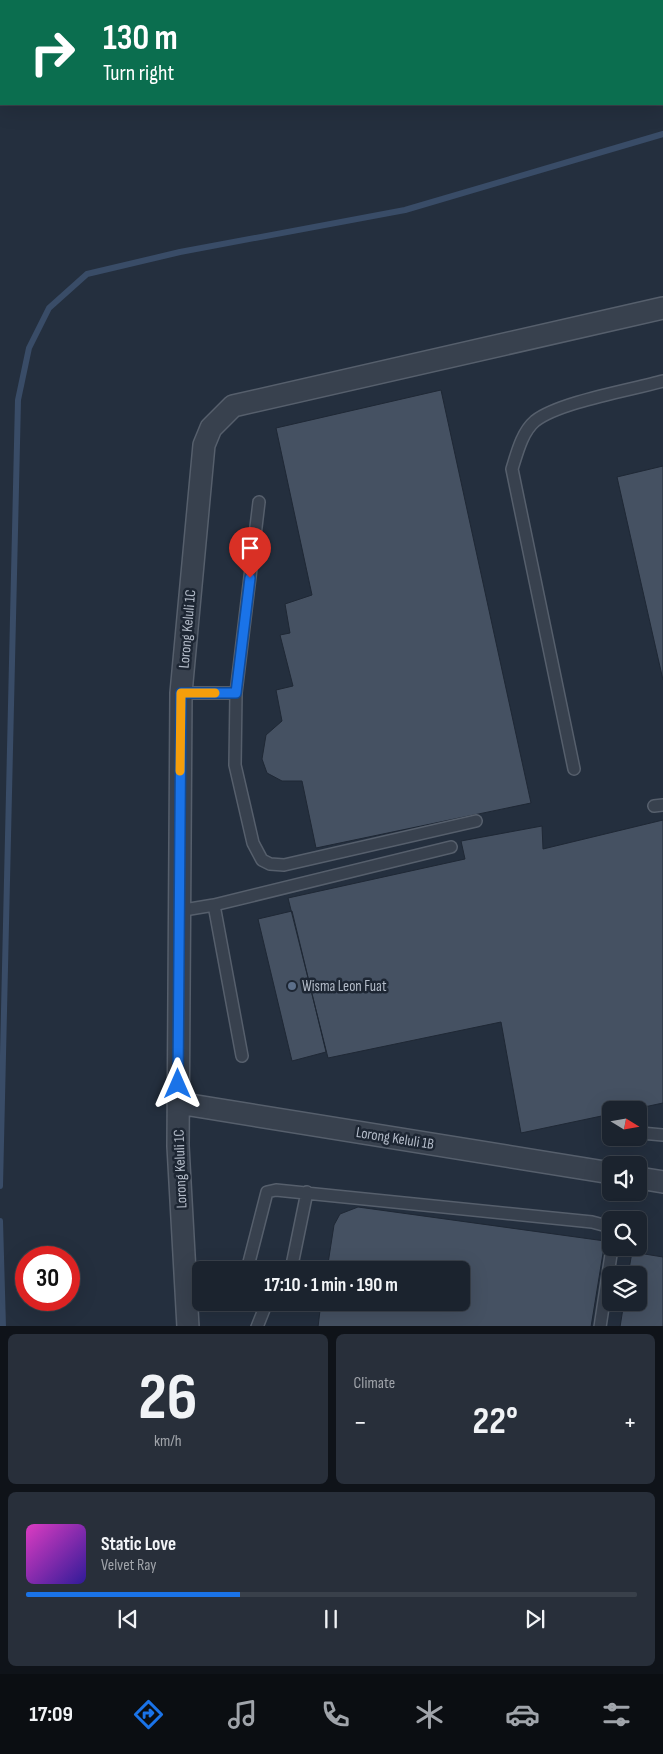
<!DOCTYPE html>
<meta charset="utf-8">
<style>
:root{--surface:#1b232e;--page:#282f3a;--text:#f1f3f6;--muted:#a0a4aa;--line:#39404a;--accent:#1a73e8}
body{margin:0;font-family:"Sofia Sans Condensed",sans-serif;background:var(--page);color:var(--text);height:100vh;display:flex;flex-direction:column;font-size:19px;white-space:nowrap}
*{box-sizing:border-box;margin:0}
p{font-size:16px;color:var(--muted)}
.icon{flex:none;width:28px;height:28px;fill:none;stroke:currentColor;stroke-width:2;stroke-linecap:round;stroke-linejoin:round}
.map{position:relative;height:1326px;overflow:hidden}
.details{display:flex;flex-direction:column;gap:8px;padding:8px;background:#0f1319;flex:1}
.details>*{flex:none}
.banner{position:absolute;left:0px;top:0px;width:664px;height:105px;box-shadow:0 5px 20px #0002,0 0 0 1px var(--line);background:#0b6e4f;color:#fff;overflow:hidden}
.needle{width:32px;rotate:101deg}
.buttons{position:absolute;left:602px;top:1101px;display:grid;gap:10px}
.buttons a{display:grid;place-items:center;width:45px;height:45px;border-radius:8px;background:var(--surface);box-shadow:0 5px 20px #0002,0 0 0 1px var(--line);font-size:25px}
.speed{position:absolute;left:15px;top:1246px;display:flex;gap:10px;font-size:25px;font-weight:700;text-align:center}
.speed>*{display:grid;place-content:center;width:65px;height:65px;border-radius:50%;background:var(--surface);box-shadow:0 5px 20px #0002,0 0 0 1px var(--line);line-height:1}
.speed .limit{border:8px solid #d22;background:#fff;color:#111}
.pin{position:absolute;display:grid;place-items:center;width:42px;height:42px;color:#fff;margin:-51px -21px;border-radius:50% 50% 50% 0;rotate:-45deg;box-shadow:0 0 5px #0007}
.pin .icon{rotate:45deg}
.me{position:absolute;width:55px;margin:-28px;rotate:0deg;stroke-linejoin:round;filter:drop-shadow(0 0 4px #0008)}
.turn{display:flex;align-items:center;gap:18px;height:105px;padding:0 20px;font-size:22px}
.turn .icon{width:65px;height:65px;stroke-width:2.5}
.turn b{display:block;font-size:35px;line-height:42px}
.big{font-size:38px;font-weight:700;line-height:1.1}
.details .card{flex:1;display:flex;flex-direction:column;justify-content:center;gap:8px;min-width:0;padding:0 18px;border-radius:8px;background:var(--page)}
.details .dial{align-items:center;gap:0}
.dial b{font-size:65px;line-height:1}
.song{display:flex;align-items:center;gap:15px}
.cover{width:60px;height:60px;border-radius:8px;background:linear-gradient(135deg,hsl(310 70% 55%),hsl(250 70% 35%))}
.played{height:5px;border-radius:2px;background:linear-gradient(90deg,var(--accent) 35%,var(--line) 35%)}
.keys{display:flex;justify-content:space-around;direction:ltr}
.heat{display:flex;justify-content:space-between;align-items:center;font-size:28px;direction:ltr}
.details .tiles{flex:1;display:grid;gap:8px;grid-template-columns:1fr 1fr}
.card:last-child{grid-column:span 2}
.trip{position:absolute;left:192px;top:1261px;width:278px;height:50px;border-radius:8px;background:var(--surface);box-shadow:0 5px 20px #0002,0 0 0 1px var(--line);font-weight:700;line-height:50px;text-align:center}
.tab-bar{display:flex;height:80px;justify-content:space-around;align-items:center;background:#0b0e12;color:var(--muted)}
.tab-bar .icon{width:35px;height:35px}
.tab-bar .current{color:var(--accent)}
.tab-bar b{font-size:22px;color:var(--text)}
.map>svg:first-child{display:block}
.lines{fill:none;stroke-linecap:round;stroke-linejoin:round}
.stream{stroke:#394c67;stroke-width:6}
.building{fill:#455162;stroke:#1f2835}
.lane-casing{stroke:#565f6c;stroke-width:14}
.street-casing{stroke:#565f6c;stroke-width:24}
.highway-casing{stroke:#434c59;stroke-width:30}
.lane{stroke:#38414e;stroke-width:11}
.street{stroke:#38414e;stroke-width:21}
.highway{stroke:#746855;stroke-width:28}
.route-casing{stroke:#114b97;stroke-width:12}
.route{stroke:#1a73e8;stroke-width:9}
.slow{stroke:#f59e0b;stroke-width:9}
.service-dot{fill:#5c6f8a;stroke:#1d2633;stroke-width:2}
.labels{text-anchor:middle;stroke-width:5;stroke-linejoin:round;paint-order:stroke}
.street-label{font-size:15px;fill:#b4bcc9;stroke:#1d2633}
.poi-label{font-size:15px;fill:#b4bcc9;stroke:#1d2633;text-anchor:start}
</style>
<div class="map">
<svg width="663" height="1327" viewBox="0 0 663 1327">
<rect width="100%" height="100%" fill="#242f3e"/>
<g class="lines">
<!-- stream -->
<path class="stream" d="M0,1186L18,400L29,348L49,308L87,274L180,252L405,210L663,134
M0,1221L3,1327"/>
</g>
<!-- building -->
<path class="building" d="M441,390L531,803L316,848L302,781H282L267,773L262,759L266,735L282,721L276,690L293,686L280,635L290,633L285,604L312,595L276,428Z
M663,466V680L617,477Z
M663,820V1103L630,1110H611V1114L521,1133L501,1022L328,1058L288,898L465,859L461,841L542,826L543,849Z
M292,911L326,1052L292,1061L258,919Z
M358,1207L605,1241L591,1327H318L321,1302H461V1270H327L334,1225L340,1214Z
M632,1252L663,1257V1327H620L624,1302H639V1275H628Z"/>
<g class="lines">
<defs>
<path id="lane" d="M259,502L236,693L235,765L253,843L262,860L270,864L284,865L476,821
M181,693H236
M574,769L512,469C517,453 522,432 535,421C559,402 631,390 663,381
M654,806L663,805
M214,905L242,1056
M178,911L214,905L451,847
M641,1133L663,1135
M185,1269L201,1270
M247,1270L267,1192L276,1190L592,1222L607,1226L611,1232
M291,1270L307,1192
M257,1327L267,1302
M600,1327L612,1248"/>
<path id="street" d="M178,1103L611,1173
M639,1178L663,1182
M188,1327L178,1146L181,693L204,445L211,428L233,406L663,308"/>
<path id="highway" d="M2,1L12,0
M163,1L164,0
M0,60H1"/>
</defs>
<!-- lane casing -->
<use href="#lane" class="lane-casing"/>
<!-- street casing -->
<use href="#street" class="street-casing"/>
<!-- highway casing -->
<use href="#highway" class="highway-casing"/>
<!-- lane -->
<use href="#lane" class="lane"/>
<!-- street -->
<use href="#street" class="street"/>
<!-- highway -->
<use href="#highway" class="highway"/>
</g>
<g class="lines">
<defs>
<path id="route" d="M178,1084L181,693H236L250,578"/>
</defs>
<!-- route casing -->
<use href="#route" class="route-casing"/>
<!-- route -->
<use href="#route" class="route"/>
<!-- slow -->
<path class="slow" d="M180,771L181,693H215"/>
</g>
<!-- markers -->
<circle class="service-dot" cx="292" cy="986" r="5"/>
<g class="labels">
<!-- street labels -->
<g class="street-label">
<text transform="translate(187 629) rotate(-85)" y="5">Lorong Keluli 1C</text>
<text transform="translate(395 1138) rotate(9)" y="5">Lorong Keluli 1B</text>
<text transform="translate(180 1169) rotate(-92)" y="5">Lorong Keluli 1C</text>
</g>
<!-- poi labels -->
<g class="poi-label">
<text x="302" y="991">Wisma Leon Fuat</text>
</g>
</g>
</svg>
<div class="buttons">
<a><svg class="needle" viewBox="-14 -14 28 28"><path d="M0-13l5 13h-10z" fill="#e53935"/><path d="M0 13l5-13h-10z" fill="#a0a4aa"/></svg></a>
<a><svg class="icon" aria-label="sound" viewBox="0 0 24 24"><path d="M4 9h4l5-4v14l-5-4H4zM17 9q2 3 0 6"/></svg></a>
<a><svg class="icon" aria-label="search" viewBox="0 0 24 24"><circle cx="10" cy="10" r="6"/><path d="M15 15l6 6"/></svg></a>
<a><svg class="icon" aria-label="layers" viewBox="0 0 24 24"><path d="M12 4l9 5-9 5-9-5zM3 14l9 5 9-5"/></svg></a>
</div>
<div class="speed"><div class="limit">30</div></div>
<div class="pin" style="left:250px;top:578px;background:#d93025"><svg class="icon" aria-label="arrive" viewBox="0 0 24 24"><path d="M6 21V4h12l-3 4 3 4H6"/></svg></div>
<svg class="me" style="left:178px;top:1084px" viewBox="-20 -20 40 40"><path d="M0-17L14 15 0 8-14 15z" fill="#1a73e8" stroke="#fff" stroke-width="4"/></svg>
<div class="trip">17:10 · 1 min · 190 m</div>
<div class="banner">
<div class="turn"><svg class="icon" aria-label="right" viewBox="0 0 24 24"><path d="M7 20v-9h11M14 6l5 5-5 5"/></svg><div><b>130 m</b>Turn right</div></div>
</div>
</div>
<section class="details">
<div class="tiles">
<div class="card dial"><b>26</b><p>km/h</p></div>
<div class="card"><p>Climate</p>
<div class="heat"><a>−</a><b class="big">22°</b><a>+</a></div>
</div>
<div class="card">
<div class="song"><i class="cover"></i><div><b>Static Love</b><p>Velvet Ray</p></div></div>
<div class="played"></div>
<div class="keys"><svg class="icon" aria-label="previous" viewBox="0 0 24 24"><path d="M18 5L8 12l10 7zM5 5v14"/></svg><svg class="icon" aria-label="pause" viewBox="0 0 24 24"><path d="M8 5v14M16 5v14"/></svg><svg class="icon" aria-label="next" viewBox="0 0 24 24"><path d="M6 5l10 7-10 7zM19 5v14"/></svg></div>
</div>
</div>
</section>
<nav class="tab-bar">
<b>17:09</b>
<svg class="icon current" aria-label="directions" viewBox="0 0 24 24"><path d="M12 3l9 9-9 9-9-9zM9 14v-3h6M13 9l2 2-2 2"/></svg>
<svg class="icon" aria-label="music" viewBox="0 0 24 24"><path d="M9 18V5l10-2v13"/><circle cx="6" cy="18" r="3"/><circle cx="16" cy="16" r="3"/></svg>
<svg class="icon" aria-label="phone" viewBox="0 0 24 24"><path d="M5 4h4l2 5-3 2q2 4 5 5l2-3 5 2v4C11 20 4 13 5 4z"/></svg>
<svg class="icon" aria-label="climate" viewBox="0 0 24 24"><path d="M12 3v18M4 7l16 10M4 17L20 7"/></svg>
<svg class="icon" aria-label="car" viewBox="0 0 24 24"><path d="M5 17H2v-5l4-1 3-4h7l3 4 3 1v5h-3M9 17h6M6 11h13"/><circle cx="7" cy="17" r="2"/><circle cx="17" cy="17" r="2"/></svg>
<svg class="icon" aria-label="filters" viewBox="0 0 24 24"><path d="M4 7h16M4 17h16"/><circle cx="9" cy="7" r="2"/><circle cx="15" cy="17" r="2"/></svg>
</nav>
